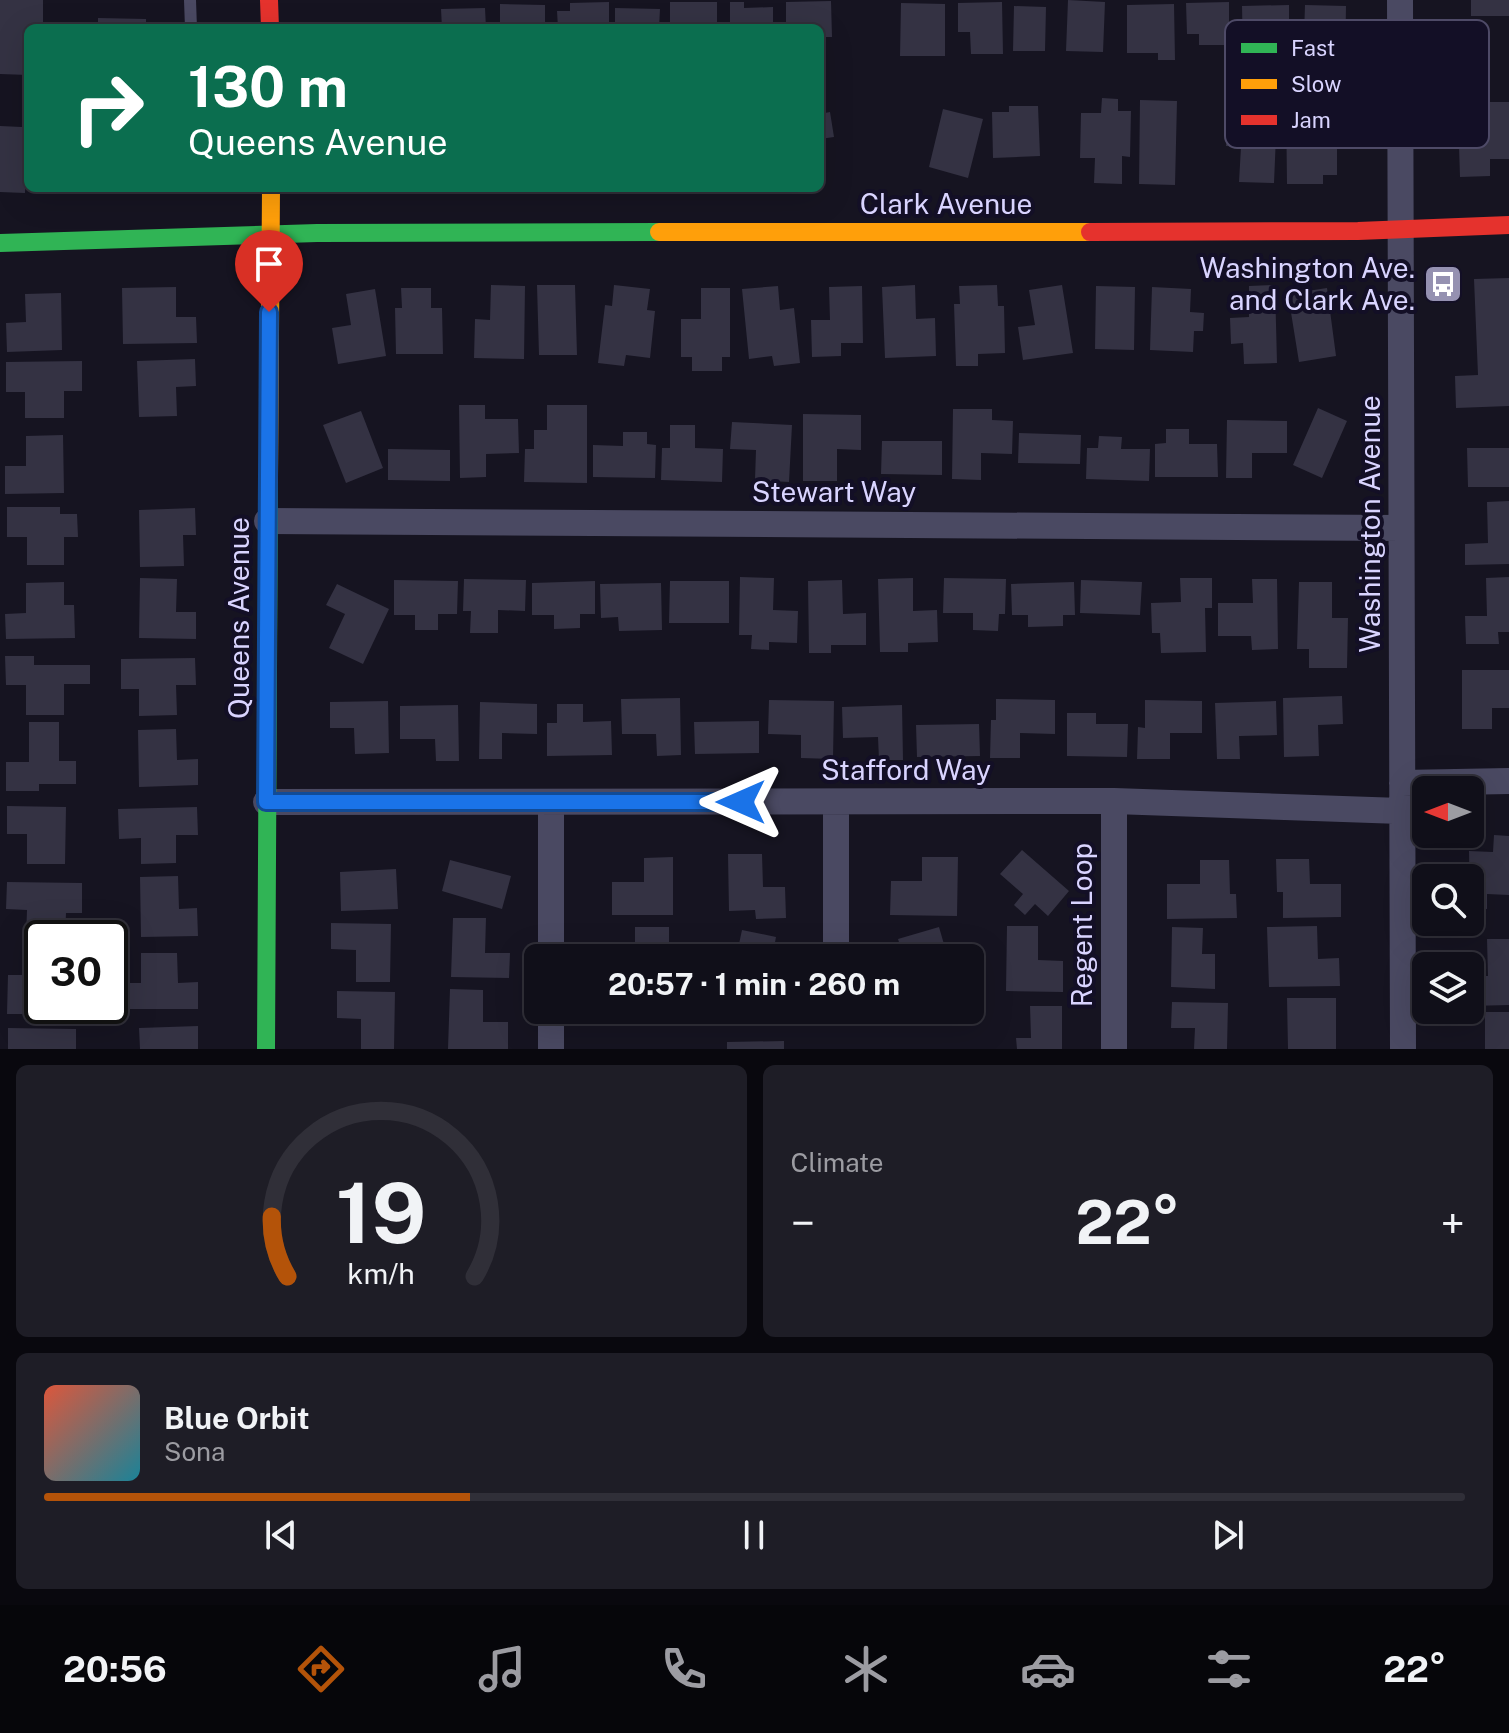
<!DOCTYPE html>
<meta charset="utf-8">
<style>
:root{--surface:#100f19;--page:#1e1d26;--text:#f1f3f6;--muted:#9c9ca2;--line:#302f38;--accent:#b45309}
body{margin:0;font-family:"Public Sans",sans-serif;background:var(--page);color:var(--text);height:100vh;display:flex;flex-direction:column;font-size:30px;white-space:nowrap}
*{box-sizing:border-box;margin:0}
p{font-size:26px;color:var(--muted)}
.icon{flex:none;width:44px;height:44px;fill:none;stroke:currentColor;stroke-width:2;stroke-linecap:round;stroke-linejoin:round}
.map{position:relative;height:1049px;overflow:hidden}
.panel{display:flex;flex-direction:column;gap:16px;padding:16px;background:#09080e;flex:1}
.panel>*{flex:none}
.top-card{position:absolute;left:24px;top:24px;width:800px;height:168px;border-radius:12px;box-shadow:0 8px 32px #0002,0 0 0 2px var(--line);background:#0b6e4f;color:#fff;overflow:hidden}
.needle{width:52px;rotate:270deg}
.controls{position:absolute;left:1412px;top:776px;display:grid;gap:16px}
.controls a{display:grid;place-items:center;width:72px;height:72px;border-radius:12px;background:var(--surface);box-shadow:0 8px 32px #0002,0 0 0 2px var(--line);font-size:40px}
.speed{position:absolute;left:24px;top:920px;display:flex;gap:16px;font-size:40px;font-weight:700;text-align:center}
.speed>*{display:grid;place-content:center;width:104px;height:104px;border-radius:50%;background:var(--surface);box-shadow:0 8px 32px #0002,0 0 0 2px var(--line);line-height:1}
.speed .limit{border:4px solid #111;border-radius:12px;background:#fff;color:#111}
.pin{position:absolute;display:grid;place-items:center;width:68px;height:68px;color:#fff;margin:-82px -34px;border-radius:50% 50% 50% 0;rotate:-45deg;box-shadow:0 0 8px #0007}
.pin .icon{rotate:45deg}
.me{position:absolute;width:88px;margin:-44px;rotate:270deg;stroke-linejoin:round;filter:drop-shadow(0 0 6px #0008)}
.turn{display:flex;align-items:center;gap:28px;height:168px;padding:0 32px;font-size:36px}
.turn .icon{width:104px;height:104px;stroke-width:2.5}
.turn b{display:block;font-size:56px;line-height:68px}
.big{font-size:60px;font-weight:700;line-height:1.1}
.panel .widget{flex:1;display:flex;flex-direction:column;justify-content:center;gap:12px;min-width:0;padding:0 28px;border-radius:12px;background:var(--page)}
.panel .dial{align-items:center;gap:0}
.dial svg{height:208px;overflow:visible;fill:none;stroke:var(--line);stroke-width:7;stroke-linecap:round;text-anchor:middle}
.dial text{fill:var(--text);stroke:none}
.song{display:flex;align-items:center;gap:24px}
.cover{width:96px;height:96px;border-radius:12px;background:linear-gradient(135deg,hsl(10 70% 55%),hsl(190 70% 35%))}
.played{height:8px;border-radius:4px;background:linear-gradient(90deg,var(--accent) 30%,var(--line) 30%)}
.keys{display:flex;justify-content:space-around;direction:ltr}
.heat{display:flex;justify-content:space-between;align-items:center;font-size:44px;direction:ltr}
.panel .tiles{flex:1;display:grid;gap:16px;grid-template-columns:1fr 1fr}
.widget:last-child{grid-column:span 2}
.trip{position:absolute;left:524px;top:944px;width:460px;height:80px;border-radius:12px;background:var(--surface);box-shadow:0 8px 32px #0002,0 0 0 2px var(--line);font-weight:700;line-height:80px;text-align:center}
.dock{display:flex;height:128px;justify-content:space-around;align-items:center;background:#06060a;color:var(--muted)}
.dock .icon{width:56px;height:56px}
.dock .on{color:var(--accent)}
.dock b{font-size:36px;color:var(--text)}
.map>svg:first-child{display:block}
.building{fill:#343243}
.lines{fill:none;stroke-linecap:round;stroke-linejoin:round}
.lane{stroke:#4a4962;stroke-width:12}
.street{stroke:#4a4962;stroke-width:26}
.fast{stroke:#30b455;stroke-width:18}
.slow{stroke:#ff9f0a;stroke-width:18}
.jam{stroke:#e5322d;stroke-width:18}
.route-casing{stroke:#114b97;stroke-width:20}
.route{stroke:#1a73e8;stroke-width:14}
.labels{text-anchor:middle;stroke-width:8;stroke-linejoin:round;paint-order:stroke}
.street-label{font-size:28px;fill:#d9d4ff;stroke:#130f26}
.poi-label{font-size:28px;fill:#d9d4ff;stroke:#130f26;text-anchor:end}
.key{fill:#130f26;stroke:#4e4a67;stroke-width:2}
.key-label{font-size:22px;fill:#d9d4ff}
</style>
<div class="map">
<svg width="1509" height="1049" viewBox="0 0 1509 1049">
<rect width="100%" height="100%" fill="#161421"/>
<!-- building -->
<path class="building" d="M0,0H43V22L59,23V28H28V75L0,74Z
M1068,0L1105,2L1103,52L1066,51Z
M1471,0H1509V16H1471Z
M831,1L832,37H823L824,74H820V28H786V2Z
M609,2V28H558L557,11H570V3Z
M670,2H717V28H670Z
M730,2H744V8L773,7V28H730Z
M1002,2L1003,54H971L970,32H958V3Z
M1229,2V45H1199V34H1187L1186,3Z
M901,3L945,4V56H900Z
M500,4L545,5V28H500Z
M1174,4L1175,60H1158V53H1127V5Z
M1289,5V57L1243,58L1242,6Z
M1305,5L1346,6L1345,67H1314V35H1304Z
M1014,6L1046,7L1045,51H1013Z
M485,8L486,28H442L441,9Z
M615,8L660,9L659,28H615Z
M98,18L146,19V28H98Z
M1102,98L1118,99V111H1131L1130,157L1122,156V184L1094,183L1095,158H1080L1081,113H1101Z
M1140,100L1177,101L1175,185L1139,184Z
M1286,101H1316V141H1337V175H1323V184H1287Z
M1474,102H1509V159H1490V176L1460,177L1459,146H1467V118H1474Z
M1009,106H1038L1040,156L993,158L992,112H1009Z
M22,109H28L25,193L0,192V126L22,127Z
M943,109L983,119L968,178L929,167Z
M1227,109L1277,112L1274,183L1239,182L1241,147L1226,146Z
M830,112L834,137L820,139V114Z
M1509,278V406L1456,408L1455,376L1478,375L1474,279Z
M491,285L525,286L524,359L474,358L475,319L490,320Z
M537,285H575L577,355H539Z
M614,285L650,289L647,310L655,311L650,358L626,355L624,366L598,363L605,305L612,306Z
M915,285L916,319L935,318L936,356L885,358L882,287Z
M997,285L998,306H1004L1005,353L978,354V366H956L954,304H960L959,286Z
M1062,285L1073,353L1023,360L1018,327L1035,325L1029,290Z
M1275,285L1277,363L1244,364L1243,343L1231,344L1230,318L1249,317V286Z
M778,286L780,310L794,308L800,363L774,366L772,356L749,359L742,289Z
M862,286L863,343H841V356L812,357L811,320H830L829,287Z
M1096,286L1135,287L1134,350L1095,349Z
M176,287V317H196L197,343L123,344L122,288Z
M1152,287L1191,289L1190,312L1204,313L1203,331H1194L1193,352L1150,350Z
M401,288H431V308H442L443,354H396L395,308H402Z
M701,288H730V357H722V371H692V357H681V319H701Z
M1327,288L1336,356L1299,362L1288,294Z
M375,289L386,356L338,364L332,328L351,325L346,294Z
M61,293L62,350L7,352L6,323L26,322L25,294Z
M195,359L196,386L176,387L177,416L139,417L137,361Z
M82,361V391H64V418H25V392H6V362Z
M459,405H485V419H518L519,453L486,454V477L460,478Z
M547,405H587V483L524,482L525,449H534V430H547Z
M1318,408L1347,421L1322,478L1293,465Z
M953,409H992V420L1013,421L1012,454L981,453V480L952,479Z
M361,411L383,468L346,483L323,425Z
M803,414L861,415V450L837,449V481H803Z
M1227,420L1287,421V453H1252V478H1226Z
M732,422L792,425L789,482L755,480L756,450L730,449Z
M670,425H695V448L723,449L722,482L661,480L662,448H670Z
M1166,429H1189V444H1217L1218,477H1155V444L1166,443Z
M623,432H647V444L656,445L655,478L593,477V445L623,446Z
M1019,433L1081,435L1080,464L1018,463Z
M63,435L64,493L5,494V466H26V436Z
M1099,436L1122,437L1121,449H1150L1149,481L1086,479L1087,448H1098Z
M882,441H942V475L881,474Z
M1467,448H1509V487H1468Z
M388,449L450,450V481L388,480Z
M1509,501V564L1465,565V544L1488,543L1487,502Z
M7,507H60V514H77L78,537H64V565H27V537H7Z
M195,508L196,535H183L184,566L140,567L139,510Z
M740,577L774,578L773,610L798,611L797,643L769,642V650L751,649L752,635H739Z
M1509,577V632H1498L1499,644H1466L1465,616H1487L1486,578Z
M140,578L177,579L176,612H196V639L139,638Z
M913,578V611L937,610L938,642L908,643V652H880L878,579Z
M944,578L1006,579L1005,614H999L998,631L973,630V613H943Z
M1180,578H1212V608H1205L1206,652L1161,653L1160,633H1152L1151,603L1181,602Z
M464,579L526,580L525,611L498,610V633H470L471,611H463Z
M1252,579H1277L1278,649L1252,650L1251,636H1218V603H1253Z
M394,580L458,581L457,614H438V630H415V615H394Z
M842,580L843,614L866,613V645H831V653H809L808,581Z
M1081,580L1142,582L1140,615L1080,613Z
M595,581V614H580V628L554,629V615H532V583Z
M670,581H729V623H669Z
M64,582V605H74L75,638L6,639L5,614L26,613V583Z
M1074,582L1075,615H1063V626L1028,627V615H1012L1011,584Z
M1299,582H1332V618H1348L1347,668H1309V649H1297Z
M661,583L662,630L619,631L618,617L601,618L600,584Z
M337,584L389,609L363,664L329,648L345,614L326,605Z
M5,656H34V665H90V684H64V715H26V685H6Z
M195,658L196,685H176L177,715L139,716V689H121V659Z
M1462,670H1509V708H1492V729H1462Z
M1342,696L1343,724L1318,725L1319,756L1284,757L1283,698Z
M680,698L681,755L657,756L656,734H622L621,699Z
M996,699L1055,700V734L1020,733V758H990L991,720H996Z
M769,700L834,701L833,759L801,758V735L768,734Z
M1145,700L1202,701V733H1170V759H1137L1138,727L1145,728Z
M388,701L389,753L355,754L354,728H330V702Z
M1276,701L1277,735L1239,736L1240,759H1217L1215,703Z
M480,702L537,704V734L502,733V759H479Z
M557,704H583V722L611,721L612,755L547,756V723H557Z
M458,705L459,761H436L435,739H400V706Z
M902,705L903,760H879L878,737L843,738L842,707Z
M1067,713H1096V724H1128L1127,757L1067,756Z
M759,721V753L695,754L694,722Z
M29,722H59V761H76V784H39V791H6V762H29Z
M979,724L980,756L917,757L916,725Z
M176,729L177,760L198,759V785L139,787L138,730Z
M7,806L66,807L65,864H27V834H7Z
M197,807L198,835H176V863L141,864V838L119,839L118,809Z
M1494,835L1509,836V895L1487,894V909L1470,908L1469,851L1493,852Z
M1022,850L1069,891L1048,916L1035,904L1025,915L1014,905L1023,894L1000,874Z
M728,854H762L763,887H785L786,918L756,919L755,910L729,911Z
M673,857V915H612V882H644V858Z
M922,857H958L957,916L890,915L891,881H922Z
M1276,859H1309L1310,884H1341V917L1283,918V892H1277Z
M450,860L511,876L502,909L442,891Z
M1200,860H1229L1230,894H1236L1237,918L1167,919V884H1200Z
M396,869L398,909L341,911L340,872Z
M178,876L179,909L197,908L198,936L141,937L140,877Z
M7,882L82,883V913H66L65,938L26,939L27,910L6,909Z
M453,918H486L485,953H510L509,978L451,977Z
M331,923L391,924L390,982H356V950L331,949Z
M1007,926H1038V960L1063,961V992L1006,991Z
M1317,926L1318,959L1339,958L1340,986L1269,987L1267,927Z
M635,927H669V958H635Z
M939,927L948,958H904L898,939Z
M1172,927L1203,928L1202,954H1215V989L1171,987Z
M742,930L776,937L772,958H736Z
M1487,939H1509V1005L1470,1006V976H1488Z
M28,952H42V1006H65V1014H7L8,975H28Z
M141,953H177L178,983L198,982V1009H129V983H141Z
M450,989L483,990V1022H508V1049H448Z
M337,991L395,992L394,1049H361V1019L337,1018Z
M1287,998H1336V1049H1288Z
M1172,1002L1228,1003L1227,1049H1194L1195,1028H1171Z
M1030,1006H1062V1049H1017L1016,1038H1031Z
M1485,1012H1509V1049H1485Z
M198,1026V1049H140L139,1028Z
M8,1028L76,1029V1049H8Z
M784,1041V1049H727V1042Z"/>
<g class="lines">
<!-- lane -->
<path class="lane" d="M190,0L191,28"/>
<!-- street -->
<path class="street" d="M1400,0L1403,1049
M267,521L1401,528
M1402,783L1509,781
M1114,801V1049
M266,802L1114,801L1401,811
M551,802V958
M836,802V958
M551,1010V1049"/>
<!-- fast -->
<path class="fast" d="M0,243L317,233L659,232
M266,1049L269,480"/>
<!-- slow -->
<path class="slow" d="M659,232H1090
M269,480L271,188"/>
<!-- jam -->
<path class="jam" d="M269,0L270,28
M1090,232L1358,231L1509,225"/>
</g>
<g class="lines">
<defs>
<path id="route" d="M269,312L266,802H741"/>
</defs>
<!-- route casing -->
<use href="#route" class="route-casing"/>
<!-- route -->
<use href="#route" class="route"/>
</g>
<!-- icons -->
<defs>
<symbol id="bus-square" viewBox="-11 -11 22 22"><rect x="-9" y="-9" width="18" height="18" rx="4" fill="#9591b1" stroke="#130f26"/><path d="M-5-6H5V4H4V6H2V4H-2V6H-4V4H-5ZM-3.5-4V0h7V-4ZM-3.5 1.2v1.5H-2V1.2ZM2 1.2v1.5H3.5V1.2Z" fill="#fff"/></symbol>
</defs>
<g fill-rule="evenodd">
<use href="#bus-square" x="1421" y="262" width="44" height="44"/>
</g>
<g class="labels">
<!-- street labels -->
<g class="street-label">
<text x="946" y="214">Clark Avenue</text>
<text x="834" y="502">Stewart Way</text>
<text transform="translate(1370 524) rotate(-90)" y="10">Washington Avenue</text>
<text transform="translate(239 618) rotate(-90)" y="10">Queens Avenue</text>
<text x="906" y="780">Stafford Way</text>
<text transform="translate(1082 925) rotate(-90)" y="10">Regent Loop</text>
</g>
<!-- poi labels -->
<g class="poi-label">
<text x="1415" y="278">Washington Ave.<tspan x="1415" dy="32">and Clark Ave.</tspan></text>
</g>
</g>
<!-- legend -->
<rect x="1225" y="20" width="264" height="128" rx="12" class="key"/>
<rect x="1241" y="43" width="36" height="10" fill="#30b455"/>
<rect x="1241" y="79" width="36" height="10" fill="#ff9f0a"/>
<rect x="1241" y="115" width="36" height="10" fill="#e5322d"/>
<g class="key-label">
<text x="1291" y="56">Fast</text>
<text x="1291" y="92">Slow</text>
<text x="1291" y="128">Jam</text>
</g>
</svg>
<div class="controls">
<a><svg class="needle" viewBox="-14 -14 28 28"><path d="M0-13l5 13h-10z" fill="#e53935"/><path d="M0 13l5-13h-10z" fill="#9c9ca2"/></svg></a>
<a><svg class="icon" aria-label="search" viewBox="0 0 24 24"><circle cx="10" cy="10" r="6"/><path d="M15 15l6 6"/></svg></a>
<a><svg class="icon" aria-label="layers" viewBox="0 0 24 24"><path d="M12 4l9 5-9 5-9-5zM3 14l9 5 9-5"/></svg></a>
</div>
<div class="speed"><div class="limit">30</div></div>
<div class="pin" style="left:269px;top:312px;background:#d93025"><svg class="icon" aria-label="arrive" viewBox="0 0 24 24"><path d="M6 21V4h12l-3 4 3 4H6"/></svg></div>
<svg class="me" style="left:741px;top:802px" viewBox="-20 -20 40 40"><path d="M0-17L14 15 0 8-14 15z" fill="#1a73e8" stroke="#fff" stroke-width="4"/></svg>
<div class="trip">20:57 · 1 min · 260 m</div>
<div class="top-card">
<div class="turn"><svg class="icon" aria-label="right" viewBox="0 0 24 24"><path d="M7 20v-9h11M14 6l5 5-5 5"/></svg><div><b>130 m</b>Queens Avenue</div></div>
</div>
</div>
<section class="panel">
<div class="tiles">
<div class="widget dial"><svg viewBox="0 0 100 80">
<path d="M14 69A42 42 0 1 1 86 69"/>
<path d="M14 69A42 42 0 0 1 8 46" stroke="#b45309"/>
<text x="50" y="56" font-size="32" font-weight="700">19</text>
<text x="50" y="72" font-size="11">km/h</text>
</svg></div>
<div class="widget"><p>Climate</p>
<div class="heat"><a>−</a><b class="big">22°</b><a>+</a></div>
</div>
<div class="widget">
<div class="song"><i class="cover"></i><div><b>Blue Orbit</b><p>Sona</p></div></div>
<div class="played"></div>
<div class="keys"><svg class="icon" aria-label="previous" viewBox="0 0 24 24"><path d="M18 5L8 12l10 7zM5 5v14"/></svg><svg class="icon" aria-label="pause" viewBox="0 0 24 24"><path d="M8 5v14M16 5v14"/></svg><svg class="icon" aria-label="next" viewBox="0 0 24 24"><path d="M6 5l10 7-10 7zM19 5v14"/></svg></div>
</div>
</div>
</section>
<nav class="dock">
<b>20:56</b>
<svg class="icon on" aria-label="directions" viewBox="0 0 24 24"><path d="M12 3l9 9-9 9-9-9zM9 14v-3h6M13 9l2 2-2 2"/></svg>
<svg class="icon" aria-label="music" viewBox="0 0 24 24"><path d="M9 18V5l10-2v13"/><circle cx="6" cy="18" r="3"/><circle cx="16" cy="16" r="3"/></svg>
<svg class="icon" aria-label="phone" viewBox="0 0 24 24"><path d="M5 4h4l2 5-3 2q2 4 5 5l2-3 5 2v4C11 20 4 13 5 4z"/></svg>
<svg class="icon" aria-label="climate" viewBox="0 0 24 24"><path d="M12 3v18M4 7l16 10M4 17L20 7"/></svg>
<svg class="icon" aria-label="car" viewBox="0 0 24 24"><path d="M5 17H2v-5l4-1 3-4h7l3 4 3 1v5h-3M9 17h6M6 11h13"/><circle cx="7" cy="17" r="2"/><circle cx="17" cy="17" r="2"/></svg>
<svg class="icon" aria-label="filters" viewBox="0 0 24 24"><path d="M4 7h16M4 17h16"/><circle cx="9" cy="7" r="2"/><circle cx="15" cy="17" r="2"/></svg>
<b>22°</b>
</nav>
